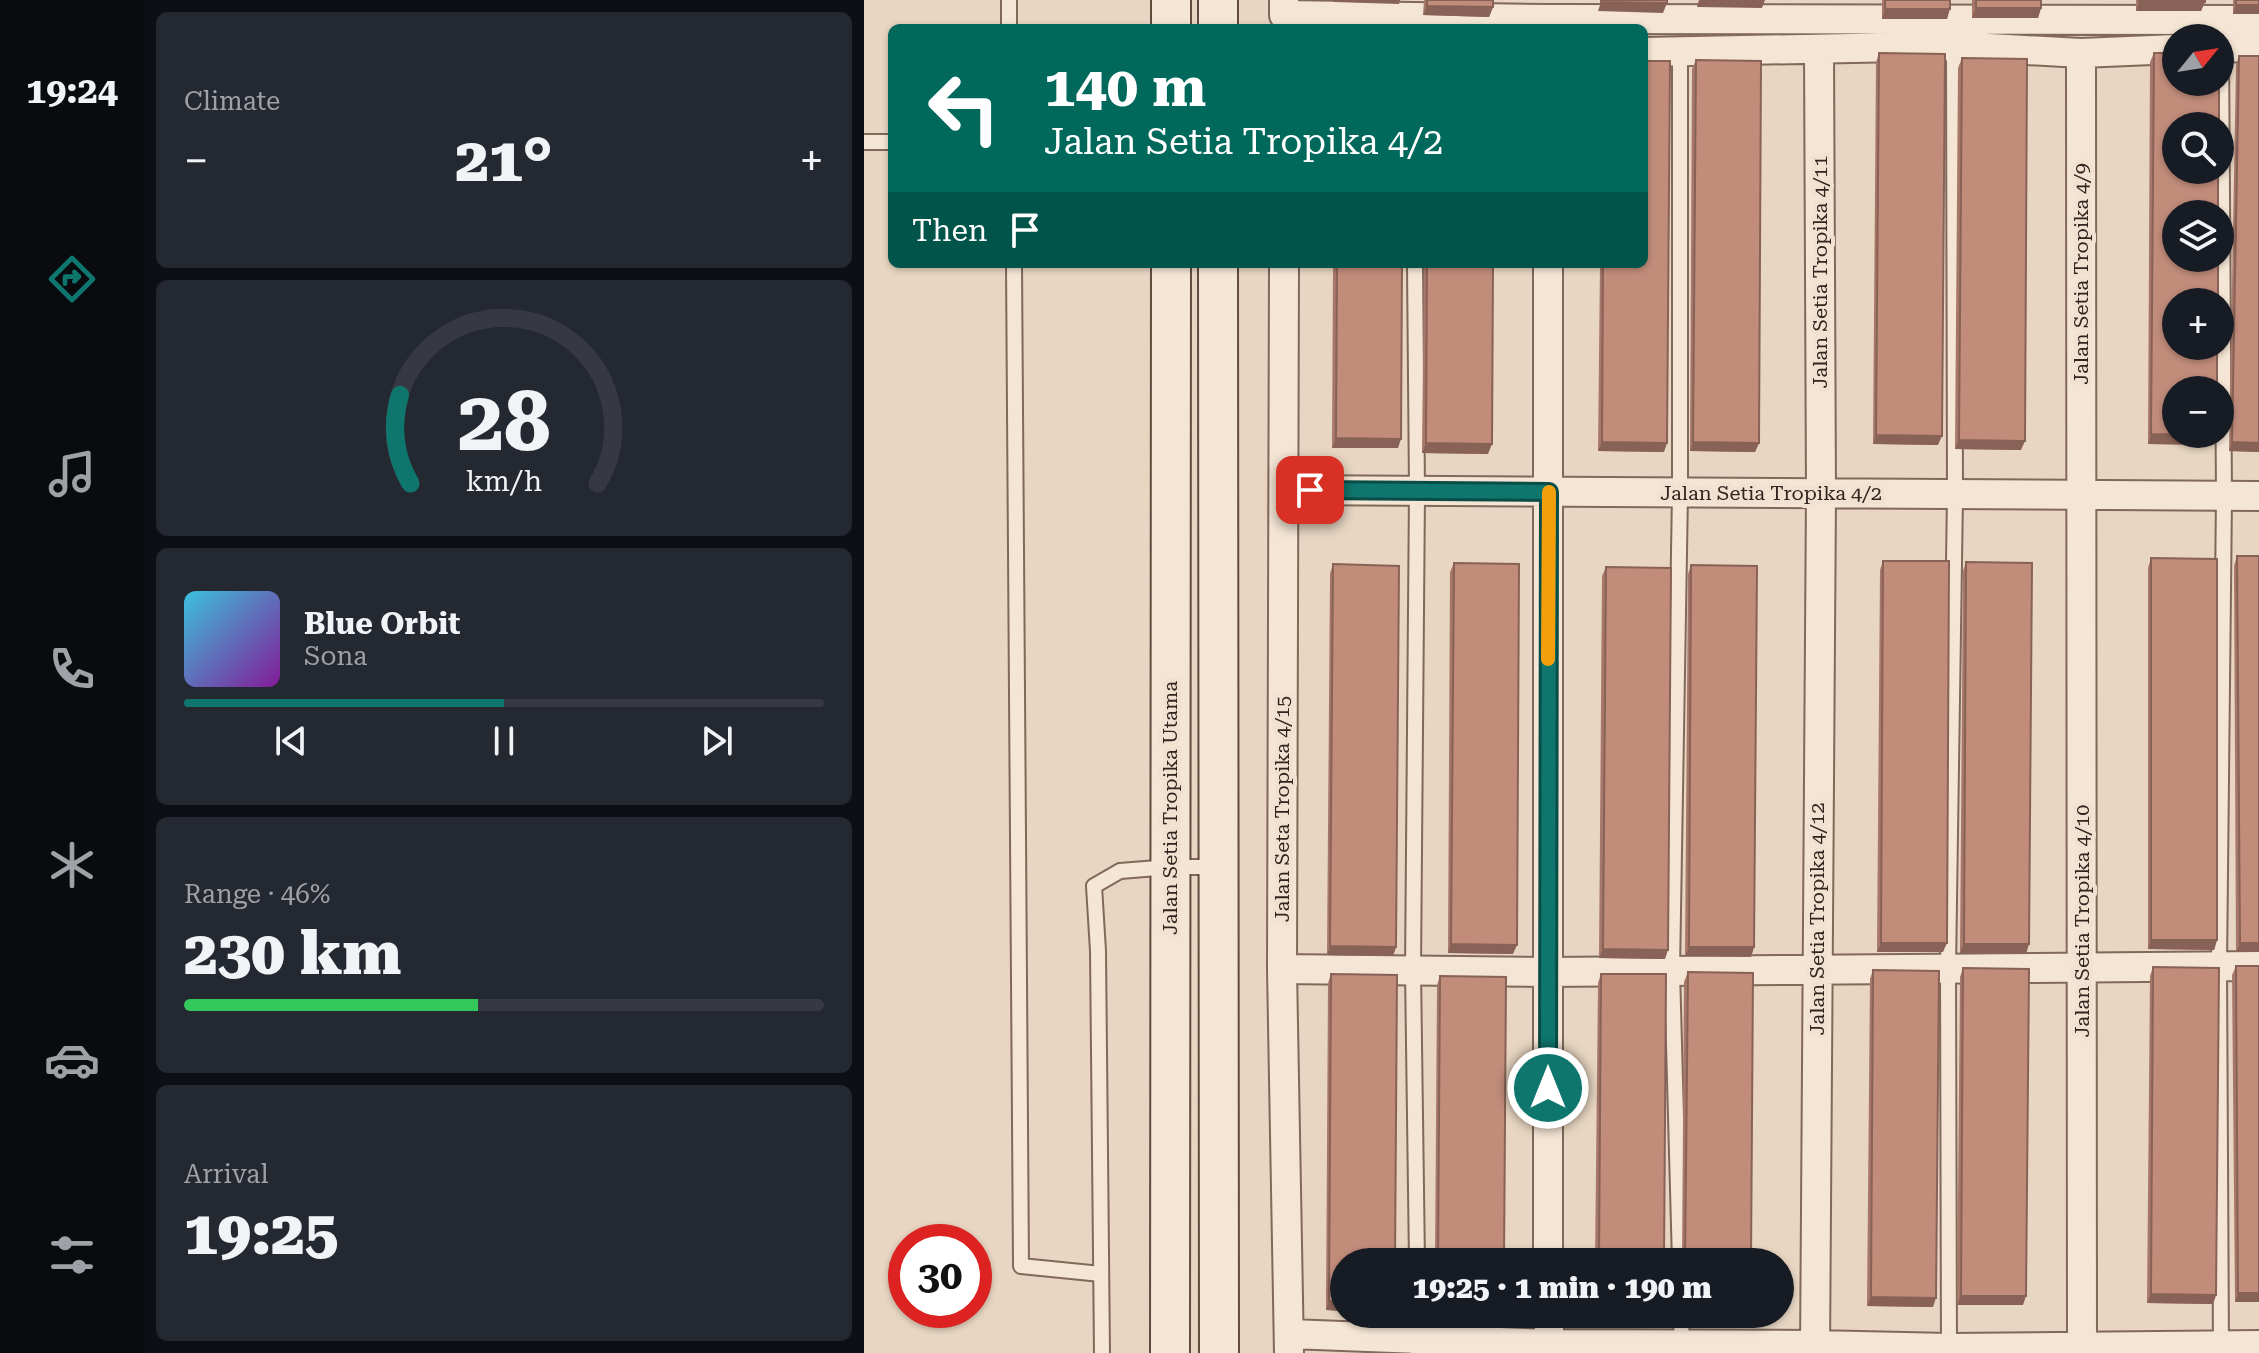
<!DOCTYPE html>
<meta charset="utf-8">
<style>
:root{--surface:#171b24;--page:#242831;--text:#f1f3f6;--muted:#9ea1a6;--line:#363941;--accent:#0f766e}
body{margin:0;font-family:"Roboto Serif",serif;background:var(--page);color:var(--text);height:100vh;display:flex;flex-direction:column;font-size:30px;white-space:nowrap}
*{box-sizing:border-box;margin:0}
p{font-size:26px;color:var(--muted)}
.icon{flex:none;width:44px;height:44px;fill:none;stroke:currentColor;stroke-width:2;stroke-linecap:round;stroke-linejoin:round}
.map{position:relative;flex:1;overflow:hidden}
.panel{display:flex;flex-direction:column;gap:12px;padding:12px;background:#0d0f14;width:720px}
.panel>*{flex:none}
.guide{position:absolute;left:24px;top:24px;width:760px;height:244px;border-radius:12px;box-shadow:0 2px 6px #0004;background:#00695c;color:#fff;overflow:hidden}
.needle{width:52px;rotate:60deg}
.fabs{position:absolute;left:1298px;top:24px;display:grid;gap:16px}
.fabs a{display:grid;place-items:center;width:72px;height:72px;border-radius:50%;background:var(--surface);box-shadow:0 2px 6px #0004;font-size:40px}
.speed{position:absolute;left:24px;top:1224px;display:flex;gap:16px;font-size:40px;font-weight:700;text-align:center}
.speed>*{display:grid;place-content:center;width:104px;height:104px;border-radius:50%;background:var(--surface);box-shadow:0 2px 6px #0004;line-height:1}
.speed .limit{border:12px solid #d22;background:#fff;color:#111}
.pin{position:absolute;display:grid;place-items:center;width:68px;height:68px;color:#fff;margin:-34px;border-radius:16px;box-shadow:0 4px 12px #0006}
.me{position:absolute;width:88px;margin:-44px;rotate:0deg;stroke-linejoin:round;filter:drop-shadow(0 0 6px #0008)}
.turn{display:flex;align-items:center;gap:28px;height:168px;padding:0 24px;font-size:36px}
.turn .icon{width:104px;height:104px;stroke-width:2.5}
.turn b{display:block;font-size:56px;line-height:68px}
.then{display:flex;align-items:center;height:76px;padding:0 24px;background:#0003;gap:16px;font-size:30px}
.big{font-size:60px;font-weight:800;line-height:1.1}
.panel .widget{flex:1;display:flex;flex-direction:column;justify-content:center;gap:12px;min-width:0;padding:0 28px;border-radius:12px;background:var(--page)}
.panel .dial{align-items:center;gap:0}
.dial svg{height:208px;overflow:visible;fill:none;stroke:var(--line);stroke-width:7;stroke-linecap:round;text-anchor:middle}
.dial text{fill:var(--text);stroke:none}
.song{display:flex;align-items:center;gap:24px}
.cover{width:96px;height:96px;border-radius:12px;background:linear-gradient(135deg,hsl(190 70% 55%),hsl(290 70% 35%))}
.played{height:8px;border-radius:4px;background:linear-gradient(90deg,var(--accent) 50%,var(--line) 50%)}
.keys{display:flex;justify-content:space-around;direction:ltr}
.heat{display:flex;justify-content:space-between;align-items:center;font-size:44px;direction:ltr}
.charge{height:12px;border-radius:6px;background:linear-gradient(90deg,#34c759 46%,var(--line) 0)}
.trip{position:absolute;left:466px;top:1248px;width:464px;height:80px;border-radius:40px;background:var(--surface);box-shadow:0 2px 6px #0004;font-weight:800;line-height:80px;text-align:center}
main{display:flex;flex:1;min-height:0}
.menu{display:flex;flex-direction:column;width:144px;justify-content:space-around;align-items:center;background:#090b0e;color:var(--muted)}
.menu .icon{width:56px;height:56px}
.menu .current{color:var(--accent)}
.menu b{font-size:36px;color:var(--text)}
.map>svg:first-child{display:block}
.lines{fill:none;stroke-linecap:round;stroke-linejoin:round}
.lane-casing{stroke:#80685b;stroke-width:18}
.street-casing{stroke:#80685b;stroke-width:32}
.secondary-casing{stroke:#624a3e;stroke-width:42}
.lane{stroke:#f4e5d4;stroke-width:14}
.street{stroke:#f4e5d4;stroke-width:28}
.secondary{stroke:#f4e5d4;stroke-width:38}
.wall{fill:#a7786a}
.shaded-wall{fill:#886256}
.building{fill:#c28c7b;stroke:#886256;stroke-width:2}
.route-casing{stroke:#0a4d48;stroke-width:20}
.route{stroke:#0f766e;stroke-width:14}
.slow{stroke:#f59e0b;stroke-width:14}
.labels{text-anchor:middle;stroke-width:8;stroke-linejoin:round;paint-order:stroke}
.street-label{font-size:20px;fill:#31241e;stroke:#f1e1d0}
</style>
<main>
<nav class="menu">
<b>19:24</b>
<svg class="icon current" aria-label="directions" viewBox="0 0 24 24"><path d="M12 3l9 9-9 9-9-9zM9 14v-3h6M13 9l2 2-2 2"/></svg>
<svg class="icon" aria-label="music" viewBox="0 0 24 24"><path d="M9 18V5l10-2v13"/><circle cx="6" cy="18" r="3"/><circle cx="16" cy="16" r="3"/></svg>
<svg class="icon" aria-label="phone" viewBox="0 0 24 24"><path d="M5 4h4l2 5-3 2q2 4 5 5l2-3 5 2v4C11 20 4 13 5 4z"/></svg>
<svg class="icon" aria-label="climate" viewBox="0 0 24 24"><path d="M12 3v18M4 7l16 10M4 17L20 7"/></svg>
<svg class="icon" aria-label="car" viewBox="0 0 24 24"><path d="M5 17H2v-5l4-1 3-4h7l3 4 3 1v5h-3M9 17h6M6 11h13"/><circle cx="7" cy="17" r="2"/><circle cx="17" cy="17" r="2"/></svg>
<svg class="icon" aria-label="filters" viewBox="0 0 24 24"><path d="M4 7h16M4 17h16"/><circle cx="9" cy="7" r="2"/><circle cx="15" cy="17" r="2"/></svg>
</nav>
<section class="panel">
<div class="widget"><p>Climate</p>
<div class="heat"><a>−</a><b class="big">21°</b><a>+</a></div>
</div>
<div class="widget dial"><svg viewBox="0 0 100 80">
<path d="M14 69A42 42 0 1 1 86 69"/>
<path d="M14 69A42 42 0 0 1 10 35" stroke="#0f766e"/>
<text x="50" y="56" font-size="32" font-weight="700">28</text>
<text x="50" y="72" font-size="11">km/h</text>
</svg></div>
<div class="widget">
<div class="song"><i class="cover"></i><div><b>Blue Orbit</b><p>Sona</p></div></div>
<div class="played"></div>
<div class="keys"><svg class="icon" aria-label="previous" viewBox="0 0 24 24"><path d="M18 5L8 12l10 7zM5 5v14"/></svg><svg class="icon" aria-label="pause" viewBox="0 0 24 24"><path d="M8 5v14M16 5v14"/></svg><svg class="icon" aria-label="next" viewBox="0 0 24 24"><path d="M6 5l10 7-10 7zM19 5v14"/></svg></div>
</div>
<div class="widget"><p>Range · 46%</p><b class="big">230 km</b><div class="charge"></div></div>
<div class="widget"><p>Arrival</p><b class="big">19:25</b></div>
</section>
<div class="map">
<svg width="1395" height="1353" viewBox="0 0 1395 1353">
<rect width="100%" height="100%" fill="#e8d6c2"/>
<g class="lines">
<defs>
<path id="lane" d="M145,0V28
M816,52V493L808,971L816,1262
M0,142H28
M150,264L157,1266L237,1274
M551,264L553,491L549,970L553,1262
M554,1314V1353
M817,1314L818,1350
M1357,1350L1355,966L1360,496L1357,47
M238,1353L234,951L230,886L256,871L306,867H353
M1085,1353L1084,969L1091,495L1090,46"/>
<path id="street" d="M420,0V15L684,19L1395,20
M1356,47L1395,48
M780,52L1090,46L1217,53L1312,49
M1217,53L1218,1353
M420,264L418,969L425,1353
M684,264V1262
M420,490L1395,496
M418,969L684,972L1395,966
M685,1314V1353
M426,1334L685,1344L951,1345L1085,1348L1395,1345
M951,1353L957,494L955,50"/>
<path id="secondary" d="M307,28V0
M354,28V0
M354,264L355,1353
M306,1353L307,264"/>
</defs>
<!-- lane casing -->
<use href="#lane" class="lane-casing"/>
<!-- street casing -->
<use href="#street" class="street-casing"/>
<!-- secondary casing -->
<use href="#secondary" class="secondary-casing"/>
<!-- lane -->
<use href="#lane" class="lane"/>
<!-- street -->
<use href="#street" class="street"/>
<!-- secondary -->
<use href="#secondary" class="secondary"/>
</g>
<!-- wall -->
<path class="wall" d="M560,0H629V7L625,17L559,15Z
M1018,0H1086L1083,19H1018Z
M1108,0H1177V8L1174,18H1108Z
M1272,0H1341L1337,11H1272Z
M1369,0H1395L1369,14Z
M1015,53L1074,445L1009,444L1012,62Z
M1290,53L1349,445L1284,444L1286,62Z
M1375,56H1395V452L1365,451L1372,65Z
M1098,58L1157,450L1091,449L1094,68Z
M832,60L895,443L891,452L826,451L828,69Z
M469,264H538L534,448H468Z
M560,264H629L624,454L558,453Z
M736,264H780L800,452L734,451Z
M1373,556L1395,952H1372L1370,566Z
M1287,558L1353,940L1350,950L1284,949V568Z
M1019,561L1079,952H1013L1016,570Z
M1102,562L1162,954L1096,953L1099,571Z
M590,563L649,954L584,953L586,572Z
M469,564L532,947L529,956L463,955L466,574Z
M827,565L890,947L887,957L821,956L824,574Z
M742,567L801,959L735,958L738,576Z
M1372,966L1395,1302H1371L1368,975Z
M1289,967L1352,1295L1349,1304L1283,1303L1286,976Z
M1099,968L1159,1305H1093L1096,977Z
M1009,970L1069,1307L1003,1306L1006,979Z
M824,972L887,1262H818L820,982Z
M467,974L480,1262V1311L462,1310L464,983Z
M737,974L800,1262H731L734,983Z
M576,976L640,1262H571L573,985Z"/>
<!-- shaded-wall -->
<path class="shaded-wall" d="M470,0H536L535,4L470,2Z
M835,0H901L898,8L833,7Z
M737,2L803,3L799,13L734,11Z
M1275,2H1341L1337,11H1272Z
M1372,5H1395V14H1369Z
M563,6L629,7L625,17L559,15Z
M1112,8H1177L1174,18H1108Z
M1021,9H1086L1083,19H1018Z
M1287,434L1353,435L1349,445L1284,444Z
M1012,435L1078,436L1074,445L1009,444Z
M472,438L537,439L534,448H468Z
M1095,440L1161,441L1157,450L1091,449Z
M738,442L803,443L800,452L734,451Z
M829,442L895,443L891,452L826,451Z
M1368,442L1395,443V452L1365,451Z
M562,443L628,444L624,454L558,453Z
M1287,940H1353L1350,950L1284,949Z
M1017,943H1083L1079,952H1013Z
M1376,943H1395V952H1372Z
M587,944L653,945L649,954L584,953Z
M1100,944H1165L1162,954L1096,953Z
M466,946L532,947L529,956L463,955Z
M825,947H890L887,957L821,956Z
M739,949L804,950L801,959L735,958Z
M1374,1293H1395V1302H1371Z
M1287,1294L1352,1295L1349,1304L1283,1303Z
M1097,1296H1162L1159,1305H1093Z
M1007,1297L1072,1298L1069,1307L1003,1306Z
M465,1301H480V1311L462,1310Z"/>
<!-- building -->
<path class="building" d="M563,0H629V7L563,6Z
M737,0H803V3L737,2Z
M1021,0H1086V9H1021Z
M1112,0H1177V8H1112Z
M1275,0H1341V2H1275Z
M1372,0H1395V5H1372Z
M1015,53L1081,54L1078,436L1012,435Z
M1290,53H1312V82H1355V126H1312V170H1354V214H1312V258H1354V302H1312V346H1353V390H1312V434H1353V435L1287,434Z
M1375,56H1395V443L1368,442Z
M1098,58L1163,59L1161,441L1095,440Z
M832,60L897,61L895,443L829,442Z
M780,61H806L803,443L738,442L739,264H780Z
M473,264H538L537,439L472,438Z
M563,264H629L628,444L562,443Z
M1373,556H1395V943H1376Z
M1287,558L1353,559V940H1287Z
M1019,561H1085L1083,943H1017Z
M1102,562L1168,563L1165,944H1100Z
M590,563L655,564L653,945L587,944Z
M469,564L535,566L532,947L466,946Z
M827,565L893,566L890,947H825Z
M742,567L807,568L804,950L739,949Z
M1372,966H1395V1293H1374Z
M1289,967L1355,968L1352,1295L1287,1294Z
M1099,968L1165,969L1162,1296H1097Z
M1009,970L1075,971L1072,1298L1007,1297Z
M824,972L889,973L887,1262H821Z
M467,974L533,975L531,1262H480V1301H465Z
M737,974H802L800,1262H735Z
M576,976L642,977L640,1262H574Z"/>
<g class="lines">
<defs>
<path id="route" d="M446,490L685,492L684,1088"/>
</defs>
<!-- route casing -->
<use href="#route" class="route-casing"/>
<!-- route -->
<use href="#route" class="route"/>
<!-- slow -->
<path class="slow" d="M684,659L685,492"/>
</g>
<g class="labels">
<!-- street labels -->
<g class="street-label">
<text transform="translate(956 272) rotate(-90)" y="7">Jalan Setia Tropika 4/11</text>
<text transform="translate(1217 274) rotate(-90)" y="7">Jalan Setia Tropika 4/9</text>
<text x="907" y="500">Jalan Setia Tropika 4/2</text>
<text transform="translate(306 808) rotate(-90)" y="7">Jalan Setia Tropika Utama</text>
<text transform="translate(418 809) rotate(-90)" y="7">Jalan Seta Tropika 4/15</text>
<text transform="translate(953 919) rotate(-90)" y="7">Jalan Setia Tropika 4/12</text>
<text transform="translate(1218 921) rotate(-90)" y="7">Jalan Setia Tropika 4/10</text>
</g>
</g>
</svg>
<div class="fabs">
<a><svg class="needle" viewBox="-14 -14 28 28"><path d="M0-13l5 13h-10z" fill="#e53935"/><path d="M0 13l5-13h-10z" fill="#9ea1a6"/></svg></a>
<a><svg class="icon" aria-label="search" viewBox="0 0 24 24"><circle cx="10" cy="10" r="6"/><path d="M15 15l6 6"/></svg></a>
<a><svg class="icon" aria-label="layers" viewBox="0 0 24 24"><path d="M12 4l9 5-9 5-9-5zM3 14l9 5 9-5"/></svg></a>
<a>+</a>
<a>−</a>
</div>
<div class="speed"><div class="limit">30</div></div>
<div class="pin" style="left:446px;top:490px;background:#d93025"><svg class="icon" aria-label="arrive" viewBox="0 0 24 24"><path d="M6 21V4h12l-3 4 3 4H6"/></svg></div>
<svg class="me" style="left:684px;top:1088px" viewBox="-20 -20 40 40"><circle r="17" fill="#0f766e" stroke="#fff" stroke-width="3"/><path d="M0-11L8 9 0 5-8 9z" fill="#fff"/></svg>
<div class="trip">19:25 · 1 min · 190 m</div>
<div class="guide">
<div class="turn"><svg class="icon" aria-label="left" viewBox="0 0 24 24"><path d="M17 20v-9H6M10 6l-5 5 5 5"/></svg><div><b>140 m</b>Jalan Setia Tropika 4/2</div></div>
<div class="then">Then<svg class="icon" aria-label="arrive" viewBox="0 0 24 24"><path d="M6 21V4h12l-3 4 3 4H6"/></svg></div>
</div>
</div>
</main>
